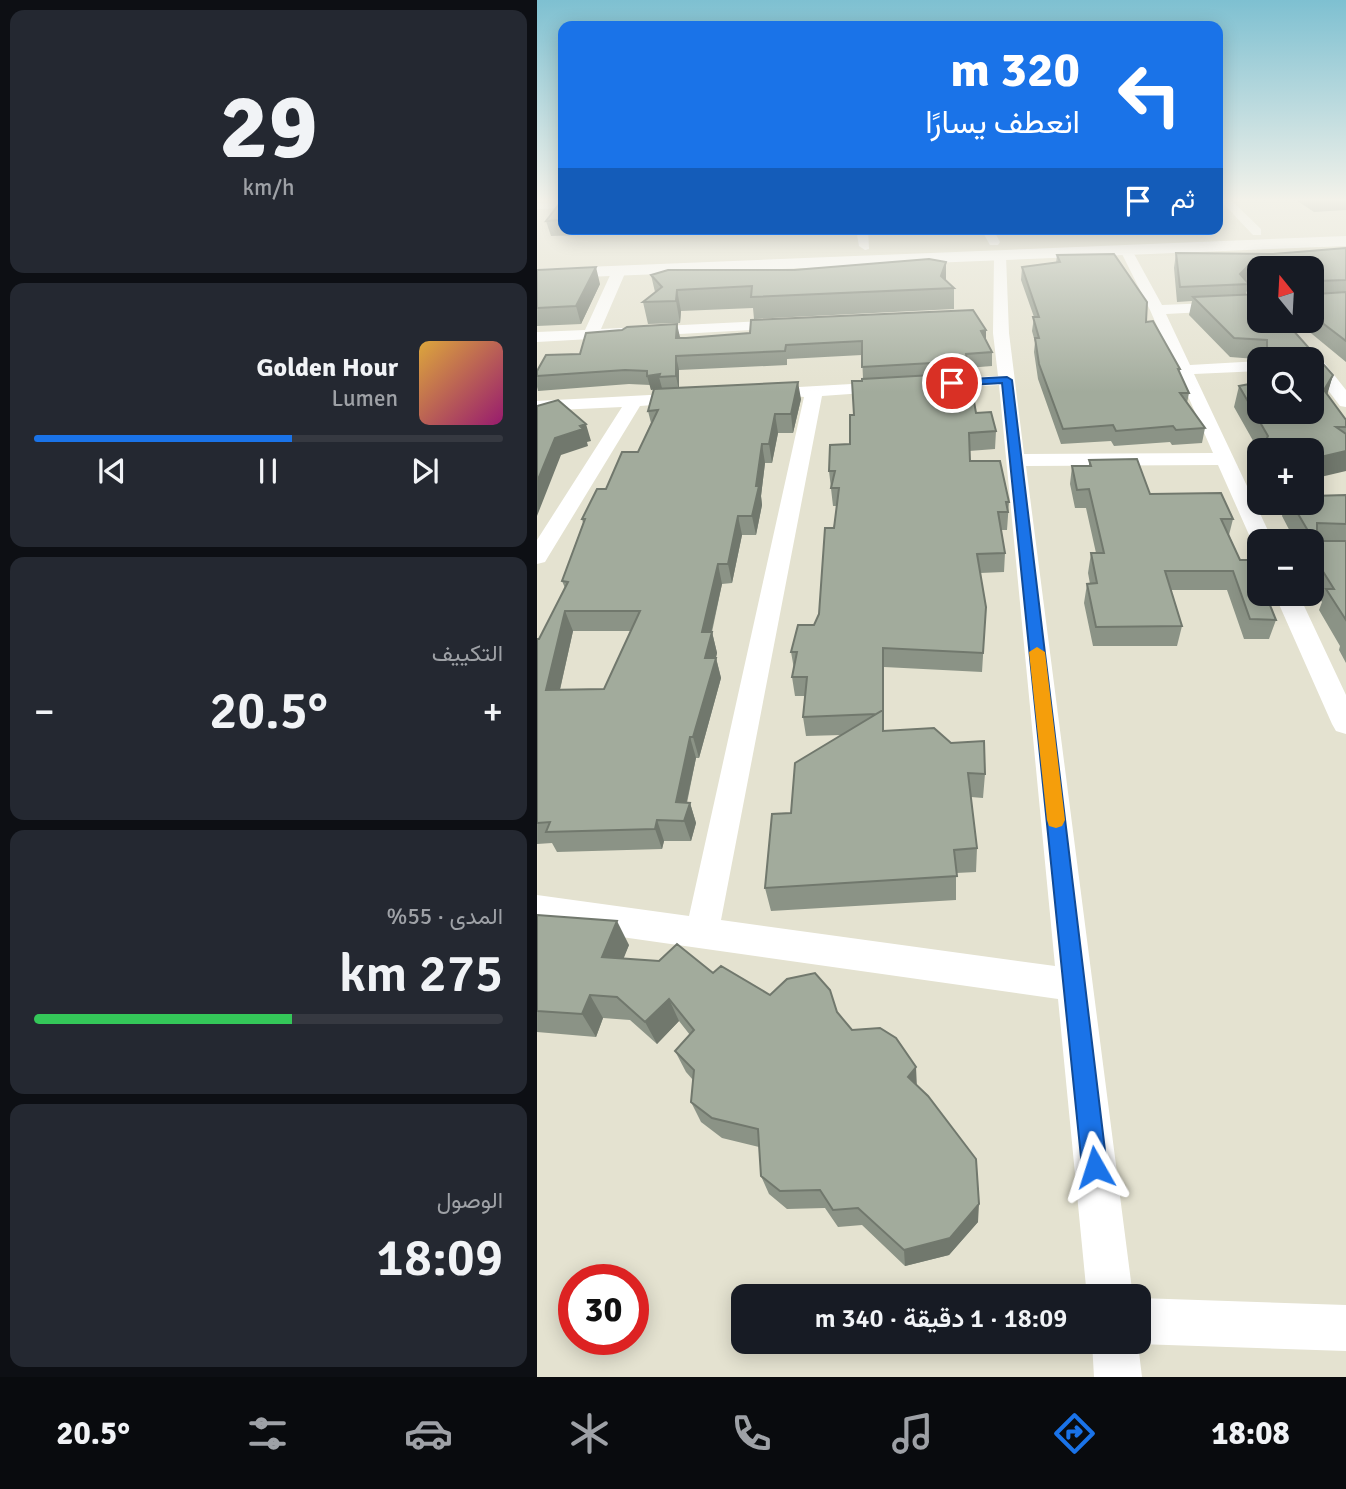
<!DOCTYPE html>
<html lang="ar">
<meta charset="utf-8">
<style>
:root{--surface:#171b24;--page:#242831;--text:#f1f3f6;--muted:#9ea1a6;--line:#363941;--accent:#1a73e8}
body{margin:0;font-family:Signika,Vazirmatn,sans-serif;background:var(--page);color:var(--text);direction:rtl;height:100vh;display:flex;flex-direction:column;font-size:26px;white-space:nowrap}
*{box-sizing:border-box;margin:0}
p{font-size:23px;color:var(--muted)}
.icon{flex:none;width:38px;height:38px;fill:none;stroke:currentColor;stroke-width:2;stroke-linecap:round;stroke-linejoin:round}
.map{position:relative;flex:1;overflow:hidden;direction:ltr}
.side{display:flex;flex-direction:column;gap:10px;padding:10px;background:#0d0f14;width:537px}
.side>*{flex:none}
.guide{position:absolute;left:21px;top:21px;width:665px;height:214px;border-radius:14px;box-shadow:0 4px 18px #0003;direction:rtl;background:#1a73e8;color:#fff;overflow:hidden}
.needle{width:46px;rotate:342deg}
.buttons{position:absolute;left:710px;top:256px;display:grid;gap:14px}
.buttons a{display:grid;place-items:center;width:77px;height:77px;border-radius:14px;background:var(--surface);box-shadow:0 4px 18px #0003;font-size:35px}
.speed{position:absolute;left:21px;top:1264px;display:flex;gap:14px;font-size:35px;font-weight:700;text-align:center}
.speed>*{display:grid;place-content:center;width:91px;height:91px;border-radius:50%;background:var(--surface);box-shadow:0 4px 18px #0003;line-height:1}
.speed .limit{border:10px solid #d22;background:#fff;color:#111}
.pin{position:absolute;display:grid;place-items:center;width:60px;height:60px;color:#fff;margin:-30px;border:4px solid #fff;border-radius:50%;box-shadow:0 2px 7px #0007}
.me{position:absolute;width:77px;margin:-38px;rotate:354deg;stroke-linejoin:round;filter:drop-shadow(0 0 5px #0008)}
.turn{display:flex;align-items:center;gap:24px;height:147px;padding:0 28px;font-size:32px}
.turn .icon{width:91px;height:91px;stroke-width:2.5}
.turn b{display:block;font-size:49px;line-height:60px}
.then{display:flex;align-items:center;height:66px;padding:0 28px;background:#0003;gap:14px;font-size:26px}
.big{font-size:52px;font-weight:600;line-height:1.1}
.side .tile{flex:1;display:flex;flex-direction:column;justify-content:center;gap:10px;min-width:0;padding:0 24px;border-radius:14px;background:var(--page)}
.side .dial{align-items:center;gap:0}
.dial b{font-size:91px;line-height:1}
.song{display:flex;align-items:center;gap:21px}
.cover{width:84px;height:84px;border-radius:10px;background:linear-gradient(135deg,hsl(40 70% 55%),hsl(320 70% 35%))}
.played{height:7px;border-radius:4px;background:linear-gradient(90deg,var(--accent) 55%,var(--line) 55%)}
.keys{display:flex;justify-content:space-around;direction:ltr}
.heat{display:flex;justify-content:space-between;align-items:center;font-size:38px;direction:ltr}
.charge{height:10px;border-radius:5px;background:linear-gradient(90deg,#34c759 55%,var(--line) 0)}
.trip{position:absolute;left:194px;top:1284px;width:420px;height:70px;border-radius:14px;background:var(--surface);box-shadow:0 4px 18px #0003;font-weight:600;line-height:70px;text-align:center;direction:rtl}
.tabs{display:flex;height:112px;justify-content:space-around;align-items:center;background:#090b0e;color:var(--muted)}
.tabs .icon{width:49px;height:49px}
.tabs .current{color:var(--accent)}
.tabs b{font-size:32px;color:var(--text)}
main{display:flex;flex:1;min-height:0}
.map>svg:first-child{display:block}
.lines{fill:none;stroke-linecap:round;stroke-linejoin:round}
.minor{fill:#fff;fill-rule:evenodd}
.tertiary{fill:#fff;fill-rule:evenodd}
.wall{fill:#8b9386;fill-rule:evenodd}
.shaded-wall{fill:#71786d}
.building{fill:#a2ab9c;stroke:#71786d;stroke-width:2;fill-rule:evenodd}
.route{fill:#1a73e8;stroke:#114b97;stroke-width:2}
.slow{fill:#f59e0b}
</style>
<main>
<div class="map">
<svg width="809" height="1377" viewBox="0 0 809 1377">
<rect width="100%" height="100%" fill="#e4e2d0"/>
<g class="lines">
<!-- minor -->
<path class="minor" d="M683,200H694L724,229V235H716Z
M26,202V208L0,209V203Z
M319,229H331L332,249L328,250L322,246Z
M444,229H456L463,242L461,245H453Z
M590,248L596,252L625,305L723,301V309L629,314L653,365L723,361V371L657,374L736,541H723V547L717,546L681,465L489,466L596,1297H550L521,999L0,925V895L152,916L267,397L256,396L253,392L262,387L349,382L357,387L355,391L285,396L184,920L518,966L462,385L398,389L390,384L398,379L461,376L456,333L457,256L463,252L469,256L472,333L487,454L676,453L613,310L584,252Z
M82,267L89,271L64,329L249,320L256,324L249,328L0,342V332L48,330L75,271Z
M780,359L786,361L809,390V407L803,406L775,369V360Z
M150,393L156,394L159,398L156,402L103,406L11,557L8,562L0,564V540L85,407L0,411V401Z
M737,593H761L809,695V734L799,731L795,724Z
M602,1298L809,1305V1351L601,1344L605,1377H557L555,1342H602Z"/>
<!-- tertiary -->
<path class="tertiary" d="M809,236V246L0,279V269Z"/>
</g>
<!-- wall -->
<path class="wall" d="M26,200V229H78L75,234L14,236L9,221Z
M759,200H809V210L777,212Z
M220,229H268V230L221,232Z
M809,248V362L758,320H775V268H723V292L709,280L712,284L709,294L796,375L790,394L809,420V471L775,450H723V453L697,407L702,386L721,383L715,374L719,359L693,357L652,315L655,301L640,302L637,268L639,253L736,254ZM723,359L775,411H723Z
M520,255L609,322L643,369L642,373L652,393L650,403L668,428L665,443L635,445L633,442L577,446L574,441L524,444L501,379L497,352L498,342L495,331L497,317L484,280L485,267L519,263Z
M409,262V280L417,288V309L217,319L216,308L144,311L143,323L111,324L106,302L118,292L114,275L257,270Z
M0,270L63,284L44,324L0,326Z
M449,330V340L455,352V366L430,368L429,373L439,413L459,431L458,449L432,451L433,461L472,502L470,530H464L468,553L467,572L443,573L449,607L445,672L347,667V731L448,774L446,798L434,797L440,848L439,872L419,873V900L234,911L228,888L254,813L304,735L269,736L266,717L268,696H258L255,677L257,669L254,652L277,625L282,614L300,506H296L292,471L313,444L317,415L326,379L325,355L250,359V365L142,370V388L264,399L256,433H241L235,463H228L224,496L225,505L219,535H205L195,583L185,584L175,632L180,653L179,658L184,678L162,758H159L150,803H153L159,823L154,841H127L125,849L20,852L15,843L0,844V639H2L28,588L25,581L46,523L45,519L69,489L101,452L114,423L111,411L117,389L114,390L113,385L92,384L1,391L0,387V371L43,354L143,338ZM36,631H94L67,689L23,690Z
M552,460L613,494L696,519L692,535L703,560L739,620L732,639H707L690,590H634L645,626L640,646H556L547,603L550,584H553L551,573L554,553H559L549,508H538L533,484L535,466H552Z
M809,495V663L802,650L803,646L782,610L785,602L775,586V541H758L745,516L749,502Z
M0,915L92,945L86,958L176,973L233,995L300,1012L315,1030L379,1067V1085L441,1222L412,1255L368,1266L325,1225L301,1227L288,1208L250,1209L232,1194L224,1176L222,1147L185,1138L164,1122L154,1102L156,1080L149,1072L138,1051L153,1035L142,1021L120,1044L93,1020L66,1018L59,1037L0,1032Z"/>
<!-- shaded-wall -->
<path class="shaded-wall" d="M409,262V283L404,276Z
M712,265L709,280L703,274Z
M59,267L63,284L44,324L39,306Z
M140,290L144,311L143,323L139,301Z
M140,324L143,337L139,338Z
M449,330V344L444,331Z
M139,356L142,370V391L139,376Z
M123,374L122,377L125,388L114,390L110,376Z
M796,375L790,395L787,390Z
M261,382L264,399L256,433L254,414Z
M238,414L241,433L235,463L232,444Z
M49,424L54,441L50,442L51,446L24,455L0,516V482L18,438Z
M225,444L228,463L224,496L225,505L219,535L215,516Z
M809,451V471L775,479V459Z
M201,516L205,535L195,583L191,564Z
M181,564L185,584L172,642L175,632L180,653L173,679L168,658L165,632Z
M28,611L36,631L18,711L9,690Z
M346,648L347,667V734L346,714Z
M179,658L184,678L162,758L156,737Z
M153,737L159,758L145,823L139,802Z
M153,803L159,823L154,841L147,821Z
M120,820L127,841L125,849L118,829Z
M80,921L92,945L78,980L65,957Z
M53,995L66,1018L59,1037L45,1014Z
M132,999L142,1021L120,1044L108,1022Z
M379,1067L380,1088L371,1077Z
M442,1204L441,1222L412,1255L368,1266L367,1250Z"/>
<!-- building -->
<path class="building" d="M25,200H26V220L9,221Z
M809,248V280L779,281L777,284L780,294L809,292V341L775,315V268H723V274L712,265L703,274L712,284L643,287L639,253L736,254Z
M577,254L610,302L609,322L616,321L643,369H641L652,393H643L668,428L639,430L636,426L579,431L576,425L526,429L502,364L498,338H502L496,317H502L485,267L523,262L520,255Z
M392,259L409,262L404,276L417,288L214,297L215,286L140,290L139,301L106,302L125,287L114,275L131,270H257Z
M59,267L39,306L0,308V270Z
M723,294V320H747L796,375L787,390L809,420V427H799L809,434V451L775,459V450H734L730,438L731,436L702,386L723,382V411H775V359H723L720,354L730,353V340L697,338L656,297Z
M436,310L449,330L444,331L455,352L429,354L430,361L325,367V341L249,345L248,351L139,356V376L122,377L123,374L110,376V371L88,370L0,376V371L9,355L43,354L49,333L85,330L90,327L140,324L139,338H149L213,333L214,320Z
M432,373L439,413L454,412L459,431L432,433L433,461H463L472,502H469L471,512H461L468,553L440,554L449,607L446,653L346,648V714V710L339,714L266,717L270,677H255L260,652H254L261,625H277L282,614L288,528H297L302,488H294L298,471H292L293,445L313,444V415H317L315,381H325V379Z
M261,382L254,414H238L232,444H225L219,486H222L215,516H201L191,564H181L165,632H175L168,658H179L156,737H153L139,802L153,803L147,821L120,820L118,829L9,832L13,822L0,823V639H2L31,582L25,581L48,519H45L60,489H69L85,452H101L121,410L111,411L117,389ZM28,611H103L67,689L9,690Z
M21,400L49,424L43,426L46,429L18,438L0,482V406Z
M600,459L613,494L684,493L696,519H684L703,560H715L723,579V593H728L739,620L713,619L696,571H628L645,626L559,627L550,584L560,583L554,553H567L552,489L540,490L535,466H554L552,460Z
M809,495V524L780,523V541H809V620L789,589H797L775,554V546H780L754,502H775V496Z
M346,710V731L397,728L414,743L447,741L448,774L431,773L440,848L417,850L420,876L228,888L235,814L254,813L258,763Z
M0,915L80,921L65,957L122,961L140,944L176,973L184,966L233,995L250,979L278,973L293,990L300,1012L315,1030L343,1028L359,1038L379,1067L371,1077L391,1096L439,1159L442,1204L413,1238L367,1250L321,1208L296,1210L283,1190L243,1191L224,1176L221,1129L175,1118L154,1102L157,1070L138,1051L157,1030L132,999L108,1022L80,997L53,995L45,1014L0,1011Z"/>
<!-- sky -->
<linearGradient id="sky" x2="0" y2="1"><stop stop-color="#7ec0d1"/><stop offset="0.51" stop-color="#f3f2ea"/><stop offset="1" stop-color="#f3f2ea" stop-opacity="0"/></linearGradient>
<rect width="809" height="392" fill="url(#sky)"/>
<!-- route -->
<path class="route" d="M470,377L475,380L570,1167L567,1176L558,1180L549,1176L545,1167L465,383L415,386L409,383L415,380Z"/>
<!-- slow -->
<path class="slow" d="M500,647L508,652L528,820L525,826L519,828L512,826L510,820L492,652Z"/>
</svg>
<div class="buttons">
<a><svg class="needle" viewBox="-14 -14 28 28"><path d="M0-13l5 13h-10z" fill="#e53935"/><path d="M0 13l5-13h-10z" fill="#9ea1a6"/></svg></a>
<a><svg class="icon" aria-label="search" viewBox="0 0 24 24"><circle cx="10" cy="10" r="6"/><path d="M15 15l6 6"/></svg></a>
<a>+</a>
<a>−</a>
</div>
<div class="speed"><div class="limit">30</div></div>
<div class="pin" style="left:415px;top:383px;background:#d93025"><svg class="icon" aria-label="arrive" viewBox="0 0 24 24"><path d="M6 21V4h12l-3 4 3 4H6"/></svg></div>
<svg class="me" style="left:558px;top:1167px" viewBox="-20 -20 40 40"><path d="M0-17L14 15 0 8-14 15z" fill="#1a73e8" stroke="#fff" stroke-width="4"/></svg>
<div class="trip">18:09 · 1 دقيقة · 340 m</div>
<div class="guide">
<div class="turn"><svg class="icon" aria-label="left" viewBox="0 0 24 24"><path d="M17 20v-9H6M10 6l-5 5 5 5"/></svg><div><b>320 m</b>انعطف يسارًا</div></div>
<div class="then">ثم<svg class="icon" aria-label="arrive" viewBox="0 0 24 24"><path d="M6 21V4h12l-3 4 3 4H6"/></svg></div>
</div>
</div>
<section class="side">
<div class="tile dial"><b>29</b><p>km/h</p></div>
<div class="tile">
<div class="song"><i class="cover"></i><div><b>Golden Hour</b><p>Lumen</p></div></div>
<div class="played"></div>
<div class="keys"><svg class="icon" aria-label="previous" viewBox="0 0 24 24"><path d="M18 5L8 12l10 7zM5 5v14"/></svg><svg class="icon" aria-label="pause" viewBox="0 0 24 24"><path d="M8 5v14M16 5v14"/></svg><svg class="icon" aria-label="next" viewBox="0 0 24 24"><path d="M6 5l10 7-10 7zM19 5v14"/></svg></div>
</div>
<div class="tile"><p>التكييف</p>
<div class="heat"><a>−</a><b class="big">20.5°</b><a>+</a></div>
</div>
<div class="tile"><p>المدى · 55%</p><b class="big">275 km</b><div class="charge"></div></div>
<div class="tile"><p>الوصول</p><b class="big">18:09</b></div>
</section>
</main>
<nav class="tabs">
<b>18:08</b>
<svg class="icon current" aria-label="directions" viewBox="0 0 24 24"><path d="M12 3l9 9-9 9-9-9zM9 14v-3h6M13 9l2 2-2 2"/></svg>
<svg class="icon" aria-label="music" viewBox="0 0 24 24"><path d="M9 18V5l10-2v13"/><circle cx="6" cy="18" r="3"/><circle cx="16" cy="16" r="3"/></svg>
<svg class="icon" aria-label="phone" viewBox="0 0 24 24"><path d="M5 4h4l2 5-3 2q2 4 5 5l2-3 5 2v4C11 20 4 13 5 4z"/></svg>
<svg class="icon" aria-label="climate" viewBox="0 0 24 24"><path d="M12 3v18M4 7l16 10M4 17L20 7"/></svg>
<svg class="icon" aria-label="car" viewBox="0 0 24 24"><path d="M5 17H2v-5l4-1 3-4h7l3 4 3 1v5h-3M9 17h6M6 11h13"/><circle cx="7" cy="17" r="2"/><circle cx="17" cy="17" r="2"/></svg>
<svg class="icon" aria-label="filters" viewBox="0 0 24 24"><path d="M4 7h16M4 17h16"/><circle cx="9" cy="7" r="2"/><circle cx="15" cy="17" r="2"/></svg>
<b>20.5°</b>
</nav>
